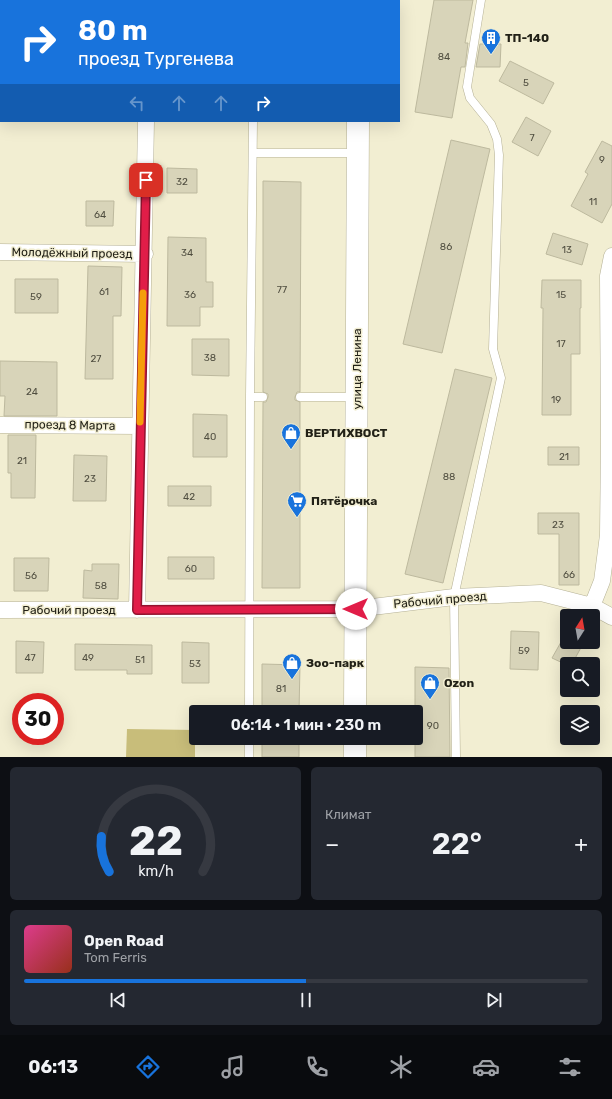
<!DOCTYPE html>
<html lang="ru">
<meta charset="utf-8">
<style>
:root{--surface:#171b24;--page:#242831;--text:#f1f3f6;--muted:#9ea1a6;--line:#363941;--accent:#1873dc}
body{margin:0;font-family:Rubik,sans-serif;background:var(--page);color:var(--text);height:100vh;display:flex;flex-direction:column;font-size:15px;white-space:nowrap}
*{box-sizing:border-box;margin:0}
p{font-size:13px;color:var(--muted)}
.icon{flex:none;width:22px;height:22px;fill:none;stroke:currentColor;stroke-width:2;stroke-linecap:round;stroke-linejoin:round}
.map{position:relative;height:757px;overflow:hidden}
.sheet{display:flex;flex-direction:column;gap:10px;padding:10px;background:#0d0f14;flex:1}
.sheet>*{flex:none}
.hud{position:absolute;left:0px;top:0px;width:400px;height:122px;box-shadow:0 4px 16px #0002;background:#1873dc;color:#fff;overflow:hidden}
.needle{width:26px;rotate:11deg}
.tools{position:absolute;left:560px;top:609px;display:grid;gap:8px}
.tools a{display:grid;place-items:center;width:40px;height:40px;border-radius:4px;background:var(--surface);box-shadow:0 4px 16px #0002;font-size:20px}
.speed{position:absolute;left:12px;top:693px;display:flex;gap:8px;font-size:20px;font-weight:700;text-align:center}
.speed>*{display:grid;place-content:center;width:52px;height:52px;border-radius:50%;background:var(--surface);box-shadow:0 4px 16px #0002;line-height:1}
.speed .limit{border:6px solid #d22;background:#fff;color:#111}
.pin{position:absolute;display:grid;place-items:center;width:34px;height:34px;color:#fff;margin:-17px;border-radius:8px;box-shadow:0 2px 6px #0006}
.me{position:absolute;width:44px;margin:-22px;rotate:270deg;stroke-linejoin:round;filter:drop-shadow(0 0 3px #0008)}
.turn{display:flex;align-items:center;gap:14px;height:84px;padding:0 12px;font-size:18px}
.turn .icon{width:52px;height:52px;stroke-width:2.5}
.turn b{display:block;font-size:28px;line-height:34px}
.lanes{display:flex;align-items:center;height:38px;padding:0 12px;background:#0003;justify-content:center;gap:20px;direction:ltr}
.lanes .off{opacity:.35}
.big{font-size:30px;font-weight:600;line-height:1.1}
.sheet .card{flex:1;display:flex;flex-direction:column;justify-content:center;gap:6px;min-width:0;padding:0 14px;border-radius:6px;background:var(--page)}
.sheet .dial{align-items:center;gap:0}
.dial svg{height:104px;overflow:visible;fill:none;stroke:var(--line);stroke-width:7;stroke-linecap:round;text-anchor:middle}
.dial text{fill:var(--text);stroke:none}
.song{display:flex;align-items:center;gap:12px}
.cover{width:48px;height:48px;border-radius:6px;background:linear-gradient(135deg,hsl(330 70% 55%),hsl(10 70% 35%))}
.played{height:4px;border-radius:2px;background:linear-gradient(90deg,var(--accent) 50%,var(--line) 50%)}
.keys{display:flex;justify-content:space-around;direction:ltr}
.heat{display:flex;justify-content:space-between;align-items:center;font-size:22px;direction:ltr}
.sheet .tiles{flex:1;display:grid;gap:10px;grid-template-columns:1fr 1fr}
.card:last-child{grid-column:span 2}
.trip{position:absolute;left:189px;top:705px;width:234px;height:40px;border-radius:4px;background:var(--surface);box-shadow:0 4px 16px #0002;font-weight:600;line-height:40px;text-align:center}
.tabs{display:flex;height:64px;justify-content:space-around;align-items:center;background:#090b0e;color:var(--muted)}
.tabs .icon{width:28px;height:28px}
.tabs .active{color:var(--accent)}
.tabs b{font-size:18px;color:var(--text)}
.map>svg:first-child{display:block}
.green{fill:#c8bd7a}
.building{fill:#d8d4b9;stroke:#bdb99e}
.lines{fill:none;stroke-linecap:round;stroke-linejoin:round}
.lane-casing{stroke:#b5b196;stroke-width:9}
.street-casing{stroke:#b5b196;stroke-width:17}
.secondary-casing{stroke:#b5b196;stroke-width:23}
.lane{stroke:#fff;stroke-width:8}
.street{stroke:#fff;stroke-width:16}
.secondary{stroke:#fff;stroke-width:22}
.route-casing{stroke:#92132f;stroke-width:10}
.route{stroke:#e11d48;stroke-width:7}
.slow{stroke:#f59e0b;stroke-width:7}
.labels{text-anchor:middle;stroke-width:3;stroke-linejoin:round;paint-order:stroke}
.number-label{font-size:10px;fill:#504e40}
.poi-label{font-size:12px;font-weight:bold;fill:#222117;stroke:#f2eed2;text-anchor:start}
.street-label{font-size:12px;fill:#222117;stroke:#f2eed2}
</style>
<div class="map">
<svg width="612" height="757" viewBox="0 0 612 757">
<rect width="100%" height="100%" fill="#f2eed2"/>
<!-- green -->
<path class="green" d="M127,729L195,730V757H126Z"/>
<!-- building -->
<path class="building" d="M434,0H473L465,43H468L465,67H461L452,118L415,112Z
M480,44H501L500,67H476Z
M510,61L554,83L543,104L499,81Z
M526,117L551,131L538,156L512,142Z
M451,140L490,149L442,353L403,344Z
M602,141L612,146V204L602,223L571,206L588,174L585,172Z
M167,168L197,169V193H167Z
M263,181L301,182L300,392H297L295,397V400L300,402V588H262L263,402H266L268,397V394L263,392Z
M86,201H114L113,226H86Z
M553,233L588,244L582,265L546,254Z
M168,237L206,238V282H213V307H200V326H167Z
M88,266L122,267L121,316H113V379H85Z
M15,279H58V313H15Z
M542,280H581V308H580V354H571V415H542L543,308H541Z
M192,339H229V376L192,375Z
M0,361L57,362V416H4L5,396H0Z
M455,369L492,378L443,583L405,574Z
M193,414L227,415V457H193Z
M8,435H36L35,498H11V473H8Z
M548,447H579V465H548Z
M74,455L107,456L106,501H73Z
M168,486H211V506H168Z
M538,513H579V585H559V534H538Z
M168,557H214V579H168Z
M14,558H49L48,591H14Z
M92,564H119L118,599L83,598L84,570L92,571Z
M511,631L539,632L538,670L510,669Z
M16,641L44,642L43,673H16Z
M182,642L209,643V683H182Z
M561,642H584L572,664H567V665L552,658Z
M75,644L152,645V674H127V670H75Z
M262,664L300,665L299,712H262Z
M415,667L449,668L450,757H415V738H416V712H415Z
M262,738H299V757H262Z"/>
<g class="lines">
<defs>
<path id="lane" d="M252,0V1
M253,121L250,397H263
M253,153H356
M300,397H356
M249,712L250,397
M249,757V738
M456,757L454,597L501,378L493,349L499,155L497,139L491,124L470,98L467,87L481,0"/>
<path id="street" d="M148,1V0
M0,74H1
M0,252L145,254
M0,425L140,426
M592,606L602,581L608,535L609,442L608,276L612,256
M0,610L356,609L454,597L541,593L592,606L612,617
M137,610L146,121"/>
<path id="secondary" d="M359,1V0
M355,712L358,121
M355,757V738"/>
</defs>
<!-- lane casing -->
<use href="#lane" class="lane-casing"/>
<!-- street casing -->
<use href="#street" class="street-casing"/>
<!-- secondary casing -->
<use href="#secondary" class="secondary-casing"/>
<!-- lane -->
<use href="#lane" class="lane"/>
<!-- street -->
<use href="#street" class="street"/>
<!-- secondary -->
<use href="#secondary" class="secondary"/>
</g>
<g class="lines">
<defs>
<path id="route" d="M146,180L137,610L356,609"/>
</defs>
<!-- route casing -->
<use href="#route" class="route-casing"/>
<!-- route -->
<use href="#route" class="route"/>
<!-- slow -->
<path class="slow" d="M140,422L143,293"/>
</g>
<!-- icons -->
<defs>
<symbol id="building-pin" viewBox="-11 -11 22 30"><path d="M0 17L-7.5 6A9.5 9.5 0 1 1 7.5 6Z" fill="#1873dc" stroke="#f2eed2"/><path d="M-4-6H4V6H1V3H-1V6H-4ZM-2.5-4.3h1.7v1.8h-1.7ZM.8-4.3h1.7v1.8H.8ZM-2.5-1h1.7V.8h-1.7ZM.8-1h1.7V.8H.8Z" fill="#fff"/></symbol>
<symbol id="shop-pin" viewBox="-11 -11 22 30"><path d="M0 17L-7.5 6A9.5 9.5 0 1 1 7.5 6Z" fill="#1873dc" stroke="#f2eed2"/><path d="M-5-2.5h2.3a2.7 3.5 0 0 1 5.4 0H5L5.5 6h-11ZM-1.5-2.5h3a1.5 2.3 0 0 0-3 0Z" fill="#fff"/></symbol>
<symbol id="supermarket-pin" viewBox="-11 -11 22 30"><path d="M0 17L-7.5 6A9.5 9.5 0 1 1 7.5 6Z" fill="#1873dc" stroke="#f2eed2"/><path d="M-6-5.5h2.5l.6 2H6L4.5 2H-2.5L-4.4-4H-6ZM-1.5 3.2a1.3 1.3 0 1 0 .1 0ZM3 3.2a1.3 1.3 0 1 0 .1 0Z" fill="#fff"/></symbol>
</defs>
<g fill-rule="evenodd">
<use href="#building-pin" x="480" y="27" width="22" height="30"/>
<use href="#shop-pin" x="280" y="422" width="22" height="30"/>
<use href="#supermarket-pin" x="286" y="490" width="22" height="30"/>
<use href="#shop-pin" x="281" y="652" width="22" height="30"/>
<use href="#shop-pin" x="419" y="672" width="22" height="30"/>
</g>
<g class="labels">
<!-- number labels -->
<g class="number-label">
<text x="444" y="60">84</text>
<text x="526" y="86">5</text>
<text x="532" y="141">7</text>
<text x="602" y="163">9</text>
<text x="182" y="185">32</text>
<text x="593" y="205">11</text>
<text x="100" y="218">64</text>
<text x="446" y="250">86</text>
<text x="567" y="253">13</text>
<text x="187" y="256">34</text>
<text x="282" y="293">77</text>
<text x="104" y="295">61</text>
<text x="190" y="298">36</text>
<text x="561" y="298">15</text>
<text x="36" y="300">59</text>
<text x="561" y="347">17</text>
<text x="210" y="361">38</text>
<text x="96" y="362">27</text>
<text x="32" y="395">24</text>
<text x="556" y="403">19</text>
<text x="210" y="440">40</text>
<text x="564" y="460">21</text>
<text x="22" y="464">21</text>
<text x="449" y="480">88</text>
<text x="90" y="482">23</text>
<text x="189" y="500">42</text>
<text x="558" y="528">23</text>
<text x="191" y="572">60</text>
<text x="569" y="578">66</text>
<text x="31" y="579">56</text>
<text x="101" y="589">58</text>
<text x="524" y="654">59</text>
<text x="30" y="661">47</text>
<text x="88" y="661">49</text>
<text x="140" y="663">51</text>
<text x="195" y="667">53</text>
<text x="281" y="692">81</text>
<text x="433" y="729">90</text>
</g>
<!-- poi labels -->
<g class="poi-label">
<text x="505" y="42">ТП-140</text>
<text x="305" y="437">ВЕРТИХВОСТ</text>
<text x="311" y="505">Пятёрочка</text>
<text x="306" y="667">Зоо-парк</text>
<text x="444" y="687">Ozon</text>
</g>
<!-- street labels -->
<g class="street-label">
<text transform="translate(72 253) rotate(1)" y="4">Молодёжный проезд</text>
<text transform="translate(357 369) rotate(-90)" y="4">улица Ленина</text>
<text transform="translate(70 425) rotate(1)" y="4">проезд 8 Марта</text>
<text transform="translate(440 600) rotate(-5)" y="4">Рабочий проезд</text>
<text x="69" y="614">Рабочий проезд</text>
</g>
</g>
</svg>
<div class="tools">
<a><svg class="needle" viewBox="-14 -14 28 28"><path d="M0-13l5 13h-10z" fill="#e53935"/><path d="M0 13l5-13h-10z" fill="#9ea1a6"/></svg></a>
<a><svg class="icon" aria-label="search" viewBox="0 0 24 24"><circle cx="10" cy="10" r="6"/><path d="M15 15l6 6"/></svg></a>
<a><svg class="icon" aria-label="layers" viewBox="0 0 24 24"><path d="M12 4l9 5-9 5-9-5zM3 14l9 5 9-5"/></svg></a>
</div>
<div class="speed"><div class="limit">30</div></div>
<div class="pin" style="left:146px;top:180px;background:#d93025"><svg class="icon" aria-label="arrive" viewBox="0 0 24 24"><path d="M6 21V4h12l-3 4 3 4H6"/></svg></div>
<svg class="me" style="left:356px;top:609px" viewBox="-20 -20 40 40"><circle r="19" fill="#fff"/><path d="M0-13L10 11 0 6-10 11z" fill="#e11d48"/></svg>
<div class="trip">06:14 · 1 мин · 230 m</div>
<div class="hud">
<div class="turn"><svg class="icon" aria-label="right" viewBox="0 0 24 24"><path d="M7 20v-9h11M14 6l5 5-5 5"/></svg><div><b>80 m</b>проезд Тургенева</div></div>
<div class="lanes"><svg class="icon off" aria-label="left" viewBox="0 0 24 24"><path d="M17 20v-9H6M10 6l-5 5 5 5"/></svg><svg class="icon off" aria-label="ahead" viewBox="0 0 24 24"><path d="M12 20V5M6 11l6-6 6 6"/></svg><svg class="icon off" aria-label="ahead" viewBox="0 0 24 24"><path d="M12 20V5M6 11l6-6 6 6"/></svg><svg class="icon" aria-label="right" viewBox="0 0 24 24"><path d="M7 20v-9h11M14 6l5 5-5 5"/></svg></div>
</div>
</div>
<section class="sheet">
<div class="tiles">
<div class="card dial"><svg viewBox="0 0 100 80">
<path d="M14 69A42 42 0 1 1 86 69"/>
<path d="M14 69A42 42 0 0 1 8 42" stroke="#1873dc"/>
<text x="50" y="56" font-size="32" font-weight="700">22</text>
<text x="50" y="72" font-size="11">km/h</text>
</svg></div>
<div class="card"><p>Климат</p>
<div class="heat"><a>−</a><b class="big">22°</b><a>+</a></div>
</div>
<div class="card">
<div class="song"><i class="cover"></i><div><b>Open Road</b><p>Tom Ferris</p></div></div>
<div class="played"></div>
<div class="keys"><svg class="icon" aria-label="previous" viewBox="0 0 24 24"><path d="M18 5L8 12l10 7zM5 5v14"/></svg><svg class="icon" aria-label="pause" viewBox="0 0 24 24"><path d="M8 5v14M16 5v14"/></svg><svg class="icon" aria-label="next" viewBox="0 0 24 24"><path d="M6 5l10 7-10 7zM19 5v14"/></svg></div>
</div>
</div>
</section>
<nav class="tabs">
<b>06:13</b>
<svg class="icon active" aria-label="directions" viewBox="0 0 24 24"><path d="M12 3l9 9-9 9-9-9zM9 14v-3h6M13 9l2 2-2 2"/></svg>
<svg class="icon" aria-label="music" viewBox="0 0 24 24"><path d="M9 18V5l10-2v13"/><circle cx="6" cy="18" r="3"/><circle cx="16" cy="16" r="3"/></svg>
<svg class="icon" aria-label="phone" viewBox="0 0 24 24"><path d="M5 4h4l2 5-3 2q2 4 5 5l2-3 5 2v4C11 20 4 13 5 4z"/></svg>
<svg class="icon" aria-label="climate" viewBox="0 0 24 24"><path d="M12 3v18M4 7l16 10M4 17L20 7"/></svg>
<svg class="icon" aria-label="car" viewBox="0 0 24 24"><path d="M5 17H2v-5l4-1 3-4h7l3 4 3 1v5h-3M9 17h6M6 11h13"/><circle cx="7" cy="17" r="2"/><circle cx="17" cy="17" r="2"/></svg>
<svg class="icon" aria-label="filters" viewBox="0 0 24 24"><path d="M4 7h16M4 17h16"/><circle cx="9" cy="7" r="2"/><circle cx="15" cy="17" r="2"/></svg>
</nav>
